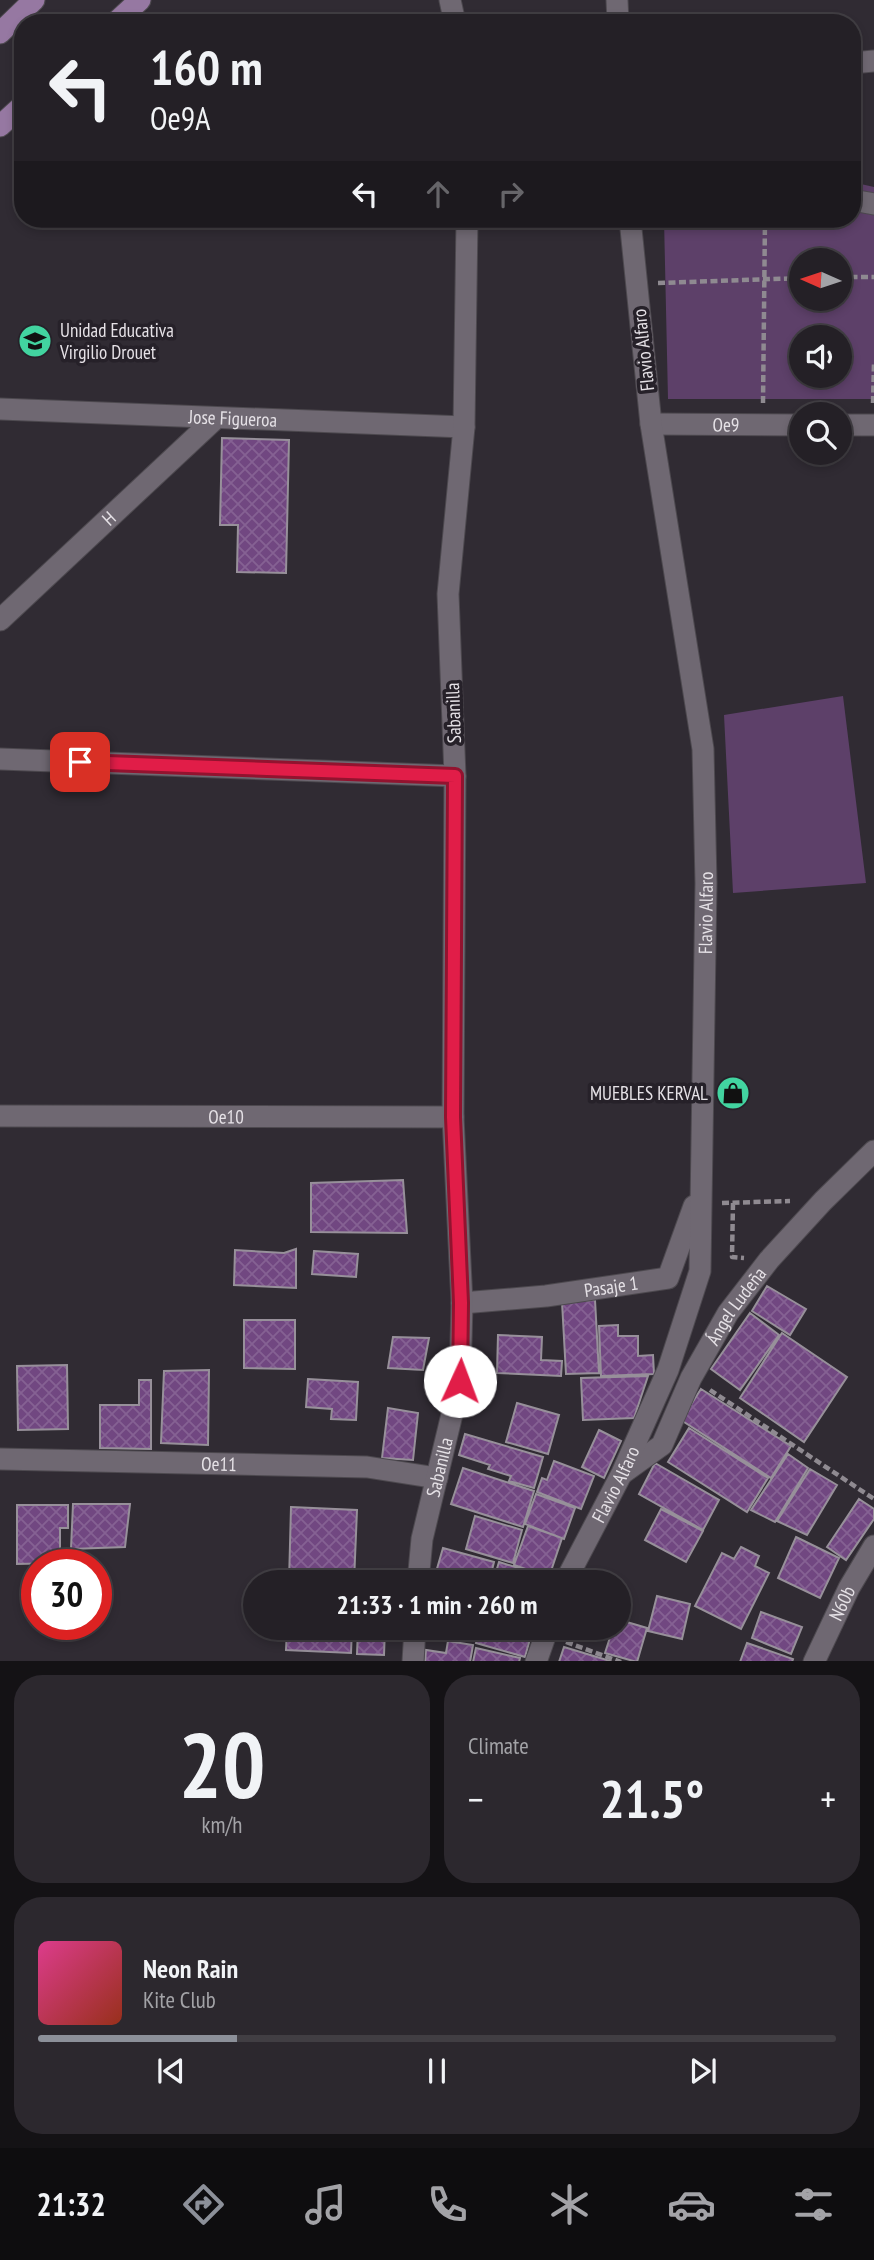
<!DOCTYPE html>
<meta charset="utf-8">
<style>
:root{--surface:#242026;--page:#2c282e;--text:#f1f3f6;--muted:#a3a3a7;--line:#413e43;--accent:#8c9099}
body{margin:0;font-family:"PT Sans Narrow",sans-serif;background:var(--page);color:var(--text);height:100vh;display:flex;flex-direction:column;font-size:26px;white-space:nowrap}
*{box-sizing:border-box;margin:0}
p{font-size:23px;color:var(--muted)}
.icon{flex:none;width:38px;height:38px;fill:none;stroke:currentColor;stroke-width:2;stroke-linecap:round;stroke-linejoin:round}
.map{position:relative;height:1661px;overflow:hidden}
.details{display:flex;flex-direction:column;gap:14px;padding:14px;background:#141215;flex:1}
.details>*{flex:none}
.hud{position:absolute;left:14px;top:14px;width:847px;height:214px;border-radius:28px;box-shadow:0 4px 10px #0003,0 0 0 2px var(--line);background:#242026;color:var(--text);overflow:hidden}
.needle{width:46px;rotate:273deg}
.controls{position:absolute;left:789px;top:248px;display:grid;gap:14px}
.controls a{display:grid;place-items:center;width:63px;height:63px;border-radius:50%;background:var(--surface);box-shadow:0 4px 10px #0003,0 0 0 2px var(--line);font-size:35px}
.speed{position:absolute;left:21px;top:1549px;display:flex;gap:14px;font-size:35px;font-weight:700;text-align:center}
.speed>*{display:grid;place-content:center;width:91px;height:91px;border-radius:50%;background:var(--surface);box-shadow:0 4px 10px #0003,0 0 0 2px var(--line);line-height:1}
.speed .limit{border:10px solid #d22;background:#fff;color:#111}
.pin{position:absolute;display:grid;place-items:center;width:60px;height:60px;color:#fff;margin:-30px;border-radius:14px;box-shadow:0 4px 10px #0006}
.me{position:absolute;width:77px;margin:-38px;rotate:2deg;stroke-linejoin:round;filter:drop-shadow(0 0 5px #0008)}
.turn{display:flex;align-items:center;gap:24px;height:147px;padding:0 21px;font-size:32px}
.turn .icon{width:91px;height:91px;stroke-width:2.5}
.turn b{display:block;font-size:49px;line-height:60px}
.lanes{display:flex;align-items:center;height:66px;padding:0 21px;background:#0003;justify-content:center;gap:35px;direction:ltr}
.lanes .off{opacity:.35}
.big{font-size:52px;font-weight:700;line-height:1.1}
.details .widget{flex:1;display:flex;flex-direction:column;justify-content:center;gap:10px;min-width:0;padding:0 24px;border-radius:28px;background:var(--page)}
.details .dial{align-items:center;gap:0}
.dial b{font-size:91px;line-height:1}
.song{display:flex;align-items:center;gap:21px}
.cover{width:84px;height:84px;border-radius:10px;background:linear-gradient(135deg,hsl(330 70% 55%),hsl(10 70% 35%))}
.played{height:7px;border-radius:4px;background:linear-gradient(90deg,var(--accent) 25%,var(--line) 25%)}
.keys{display:flex;justify-content:space-around;direction:ltr}
.heat{display:flex;justify-content:space-between;align-items:center;font-size:38px;direction:ltr}
.details .tiles{flex:1;display:grid;gap:14px;grid-template-columns:1fr 1fr}
.widget:last-child{grid-column:span 2}
.trip{position:absolute;left:243px;top:1570px;width:388px;height:70px;border-radius:35px;background:var(--surface);box-shadow:0 4px 10px #0003,0 0 0 2px var(--line);font-weight:700;line-height:70px;text-align:center}
.tabs{display:flex;height:112px;justify-content:space-around;align-items:center;background:#0e0d0f;color:var(--muted)}
.tabs .icon{width:49px;height:49px}
.tabs .current{color:var(--accent)}
.tabs b{font-size:32px;color:var(--text)}
.map>svg:first-child{display:block}
.green{fill:#5d4069;fill-rule:evenodd}
.building{fill:url(#building-cross-hatch);stroke:#97909a;stroke-width:2}
.lines{fill:none;stroke-linecap:round;stroke-linejoin:round}
.minor-casing{stroke:#4d494f;stroke-width:23}
.major-casing{stroke:#4d494f;stroke-width:23}
.path{stroke:#8f8a91;stroke-width:4.5;stroke-dasharray:7 3.5;stroke-linecap:butt}
.minor{stroke:#6f6872;stroke-width:21}
.major{stroke:#9678a2;stroke-width:21}
.route-casing{stroke:#92132f;stroke-width:18}
.route{stroke:#e11d48;stroke-width:12}
.labels{text-anchor:middle;stroke-width:7;stroke-linejoin:round;paint-order:stroke}
.poi-label{font-size:19px;fill:#e5e1e6;stroke:#262129;text-anchor:start}
.street-label{font-size:19px;fill:#e5e1e6;stroke:#262129}
</style>
<div class="map">
<svg width="874" height="1662" viewBox="0 0 874 1662">
<defs>
<pattern id="building-cross-hatch" width="8" height="8" patternUnits="userSpaceOnUse" patternTransform="scale(1.75)"><rect width="8" height="8" fill="#714781"/><path d="M0 0l8 8M0 8l8-8" fill="none" stroke="#856193"/></pattern>
</defs>
<rect width="100%" height="100%" fill="#302b33"/>
<!-- green -->
<path class="green" d="M852,182L874,187V399H668L664,219H852ZM802,261H840V299H802ZM802,338H840V376H802Z
M843,696L866,883L733,893L724,715Z"/>
<!-- building -->
<path class="building" d="M222,438L289,440L286,573L237,572L238,525H220Z
M403,1180L407,1233L311,1232V1183Z
M296,1249V1288L234,1285L235,1250L284,1253Z
M314,1251L358,1254L356,1277L312,1274Z
M767,1286L806,1309L790,1335L752,1311Z
M595,1300L599,1373L566,1374L562,1302Z
M750,1313L779,1335L740,1390L711,1369Z
M244,1320H295V1369L244,1368Z
M618,1325V1336H638V1356L653,1355L654,1374L601,1376L599,1326Z
M782,1333L847,1377L804,1442L740,1398Z
M498,1335L542,1337L541,1360L562,1361L561,1376L497,1373Z
M393,1337L429,1338L423,1370L388,1368Z
M67,1365L68,1429L18,1430L17,1366Z
M209,1370L208,1445L161,1443L164,1371Z
M648,1376L634,1418L583,1420L581,1378Z
M308,1379L358,1382L356,1420L331,1419L332,1409L306,1407Z
M139,1380H151V1449L100,1448V1405H139Z
M701,1389L791,1446L771,1478L681,1420Z
M517,1403L559,1415L548,1454L506,1442Z
M388,1408L418,1413L413,1460L382,1458Z
M689,1428L768,1478L747,1512L668,1462Z
M599,1430L621,1441L604,1478L582,1467Z
M465,1434L543,1457L534,1488L509,1481L511,1476L488,1469L490,1465L459,1455Z
M788,1454L808,1468L775,1522L751,1510Z
M554,1461L594,1476L581,1509L537,1492L542,1478L547,1480Z
M655,1463L719,1500L703,1530L639,1494Z
M463,1468L534,1491L523,1527L451,1504Z
M810,1469L837,1485L807,1535L777,1521Z
M536,1494L575,1508L564,1539L525,1524Z
M859,1499L874,1509V1519L846,1560L827,1547Z
M73,1504H130L125,1547L71,1549Z
M17,1505H68V1528H60V1563L17,1564Z
M291,1507L357,1510L354,1582H289Z
M661,1509L703,1531L686,1562L645,1540Z
M475,1516L522,1530L513,1563L466,1549Z
M528,1526L562,1538L549,1577L514,1565Z
M796,1537L839,1558L820,1598L778,1578Z
M741,1547L759,1556L755,1566L769,1573L741,1629L695,1606L722,1553L734,1559Z
M443,1548L494,1562L489,1582H445L434,1579Z
M499,1562L550,1578L549,1582H493Z
M657,1596L690,1604L682,1639L648,1631Z
M761,1612L802,1627L791,1654L752,1638Z
M620,1620L647,1628L637,1662L605,1653L613,1628H620Z
M287,1628H352L351,1653L286,1650Z
M358,1628H385L384,1655L357,1654Z
M449,1628H477L476,1634Z
M480,1628H533L525,1657L476,1643Z
M448,1641L473,1645L470,1662H425L426,1650L446,1653Z
M747,1643L793,1659L792,1662H740Z
M564,1647L610,1661L609,1662H559Z
M476,1648L520,1658L519,1662H473Z"/>
<g class="lines">
<defs>
<g id="minor">
<path d="M450,0L455,23"/>
<path d="M617,0L618,23"/>
<path d="M852,63L874,61"/>
<path d="M852,200L874,204"/>
<path id="s1" d="M0,409L464,427"/>
<path id="s2" d="M651,424L802,425"/>
<path d="M840,425H874"/>
<path id="s3" d="M0,620L216,418"/>
<path d="M0,759L455,776"/>
<path id="s4" d="M0,1116L453,1117"/>
<path id="s5" d="M462,1303L546,1296L668,1278L694,1206"/>
<path id="s6" d="M0,1459L367,1467L437,1478"/>
<path id="s7" d="M623,1473L662,1445L691,1378L728,1313L769,1260L823,1201L874,1151"/>
<path id="s8" d="M418,1582L422,1539L460,1381L462,1303L453,1117L455,776L448,594L464,427L467,219"/>
<path id="s9" d="M565,1582L622,1473L668,1370L700,1271L706,883L703,749L651,424L630,219"/>
<path d="M413,1662L415,1628"/>
<path d="M536,1662L548,1628"/>
<path id="s10" d="M814,1662L849,1588L874,1546"/>
</g>
<path id="major" d="M115,23L140,0
M0,33L34,0
M0,126L23,105"/>
</defs>
<!-- minor casing -->
<use href="#minor" class="minor-casing"/>
<!-- major casing -->
<use href="#major" class="major-casing"/>
<!-- path -->
<path class="path" d="M840,277H874
M658,283L802,278
M763,403L765,219
M873,403L874,363
M722,1203L790,1201
M733,1203L732,1257L744,1258
M710,1390L874,1499
M566,1642L621,1662"/>
<!-- minor -->
<use href="#minor" class="minor"/>
<!-- major -->
<use href="#major" class="major"/>
</g>
<g class="lines">
<defs>
<path id="route" d="M80,762L455,776L453,1117L461,1303L460,1381"/>
</defs>
<!-- route casing -->
<use href="#route" class="route-casing"/>
<!-- route -->
<use href="#route" class="route"/>
</g>
<!-- icons -->
<defs>
<symbol id="school-disc" viewBox="-11 -11 22 22"><circle r="9.5" fill="#42d4a0" stroke="#262129"/><path d="M0-5L7-2L0 1L-7-2ZM-4 1L0 2.5L4 1V4Q0 6-4 4Z" fill="#111"/></symbol>
<symbol id="shop-disc" viewBox="-11 -11 22 22"><circle r="9.5" fill="#42d4a0" stroke="#262129"/><path d="M-5-2.5h2.3a2.7 3.5 0 0 1 5.4 0H5L5.5 6h-11ZM-1.5-2.5h3a1.5 2.3 0 0 0-3 0Z" fill="#111"/></symbol>
</defs>
<g fill-rule="evenodd">
<use href="#school-disc" x="16" y="322" width="38" height="38"/>
<use href="#shop-disc" x="714" y="1074" width="38" height="38"/>
</g>
<g class="labels">
<!-- poi labels -->
<g class="poi-label">
<text x="60" y="337">Unidad Educativa<tspan x="60" dy="22">Virgilio Drouet</tspan></text>
<text x="708" y="1100" text-anchor="end">MUEBLES KERVAL</text>
</g>
<!-- street labels -->
<g class="street-label">
<text transform="translate(643 350) rotate(-96)" y="7">Flavio Alfaro</text>
<text dy="7" stroke="none"><textPath href="#s1" startOffset="233">Jose Figueroa</textPath></text>
<text dy="7" stroke="none"><textPath href="#s2" startOffset="75">Oe9</textPath></text>
<text dy="7" stroke="none"><textPath href="#s3" startOffset="149">H</textPath></text>
<text transform="translate(453 713) rotate(-92)" y="7">Sabanilla</text>
<text dy="7" stroke="none"><textPath href="#s9" startOffset="698">Flavio Alfaro</textPath></text>
<text dy="7" stroke="none"><textPath href="#s4" startOffset="226">Oe10</textPath></text>
<text dy="7" stroke="none"><textPath href="#s5" startOffset="150">Pasaje 1</textPath></text>
<text dy="7" stroke="none"><textPath href="#s7" startOffset="206">Ángel Ludeña</textPath></text>
<text dy="7" stroke="none"><textPath href="#s6" startOffset="219">Oe11</textPath></text>
<text dy="7" stroke="none"><textPath href="#s8" startOffset="117">Sabanilla</textPath></text>
<text dy="7" stroke="none"><textPath href="#s9" startOffset="110">Flavio Alfaro</textPath></text>
<text dy="7" stroke="none"><textPath href="#s10" startOffset="65">N60b</textPath></text>
</g>
</g>
</svg>
<div class="controls">
<a><svg class="needle" viewBox="-14 -14 28 28"><path d="M0-13l5 13h-10z" fill="#e53935"/><path d="M0 13l5-13h-10z" fill="#a3a3a7"/></svg></a>
<a><svg class="icon" aria-label="sound" viewBox="0 0 24 24"><path d="M4 9h4l5-4v14l-5-4H4zM17 9q2 3 0 6"/></svg></a>
<a><svg class="icon" aria-label="search" viewBox="0 0 24 24"><circle cx="10" cy="10" r="6"/><path d="M15 15l6 6"/></svg></a>
</div>
<div class="speed"><div class="limit">30</div></div>
<div class="pin" style="left:80px;top:762px;background:#d93025"><svg class="icon" aria-label="arrive" viewBox="0 0 24 24"><path d="M6 21V4h12l-3 4 3 4H6"/></svg></div>
<svg class="me" style="left:460px;top:1381px" viewBox="-20 -20 40 40"><circle r="19" fill="#fff"/><path d="M0-13L10 11 0 6-10 11z" fill="#e11d48"/></svg>
<div class="trip">21:33 · 1 min · 260 m</div>
<div class="hud">
<div class="turn"><svg class="icon" aria-label="left" viewBox="0 0 24 24"><path d="M17 20v-9H6M10 6l-5 5 5 5"/></svg><div><b>160 m</b>Oe9A</div></div>
<div class="lanes"><svg class="icon" aria-label="left" viewBox="0 0 24 24"><path d="M17 20v-9H6M10 6l-5 5 5 5"/></svg><svg class="icon off" aria-label="ahead" viewBox="0 0 24 24"><path d="M12 20V5M6 11l6-6 6 6"/></svg><svg class="icon off" aria-label="right" viewBox="0 0 24 24"><path d="M7 20v-9h11M14 6l5 5-5 5"/></svg></div>
</div>
</div>
<section class="details">
<div class="tiles">
<div class="widget dial"><b>20</b><p>km/h</p></div>
<div class="widget"><p>Climate</p>
<div class="heat"><a>−</a><b class="big">21.5°</b><a>+</a></div>
</div>
<div class="widget">
<div class="song"><i class="cover"></i><div><b>Neon Rain</b><p>Kite Club</p></div></div>
<div class="played"></div>
<div class="keys"><svg class="icon" aria-label="previous" viewBox="0 0 24 24"><path d="M18 5L8 12l10 7zM5 5v14"/></svg><svg class="icon" aria-label="pause" viewBox="0 0 24 24"><path d="M8 5v14M16 5v14"/></svg><svg class="icon" aria-label="next" viewBox="0 0 24 24"><path d="M6 5l10 7-10 7zM19 5v14"/></svg></div>
</div>
</div>
</section>
<nav class="tabs">
<b>21:32</b>
<svg class="icon current" aria-label="directions" viewBox="0 0 24 24"><path d="M12 3l9 9-9 9-9-9zM9 14v-3h6M13 9l2 2-2 2"/></svg>
<svg class="icon" aria-label="music" viewBox="0 0 24 24"><path d="M9 18V5l10-2v13"/><circle cx="6" cy="18" r="3"/><circle cx="16" cy="16" r="3"/></svg>
<svg class="icon" aria-label="phone" viewBox="0 0 24 24"><path d="M5 4h4l2 5-3 2q2 4 5 5l2-3 5 2v4C11 20 4 13 5 4z"/></svg>
<svg class="icon" aria-label="climate" viewBox="0 0 24 24"><path d="M12 3v18M4 7l16 10M4 17L20 7"/></svg>
<svg class="icon" aria-label="car" viewBox="0 0 24 24"><path d="M5 17H2v-5l4-1 3-4h7l3 4 3 1v5h-3M9 17h6M6 11h13"/><circle cx="7" cy="17" r="2"/><circle cx="17" cy="17" r="2"/></svg>
<svg class="icon" aria-label="filters" viewBox="0 0 24 24"><path d="M4 7h16M4 17h16"/><circle cx="9" cy="7" r="2"/><circle cx="15" cy="17" r="2"/></svg>
</nav>
